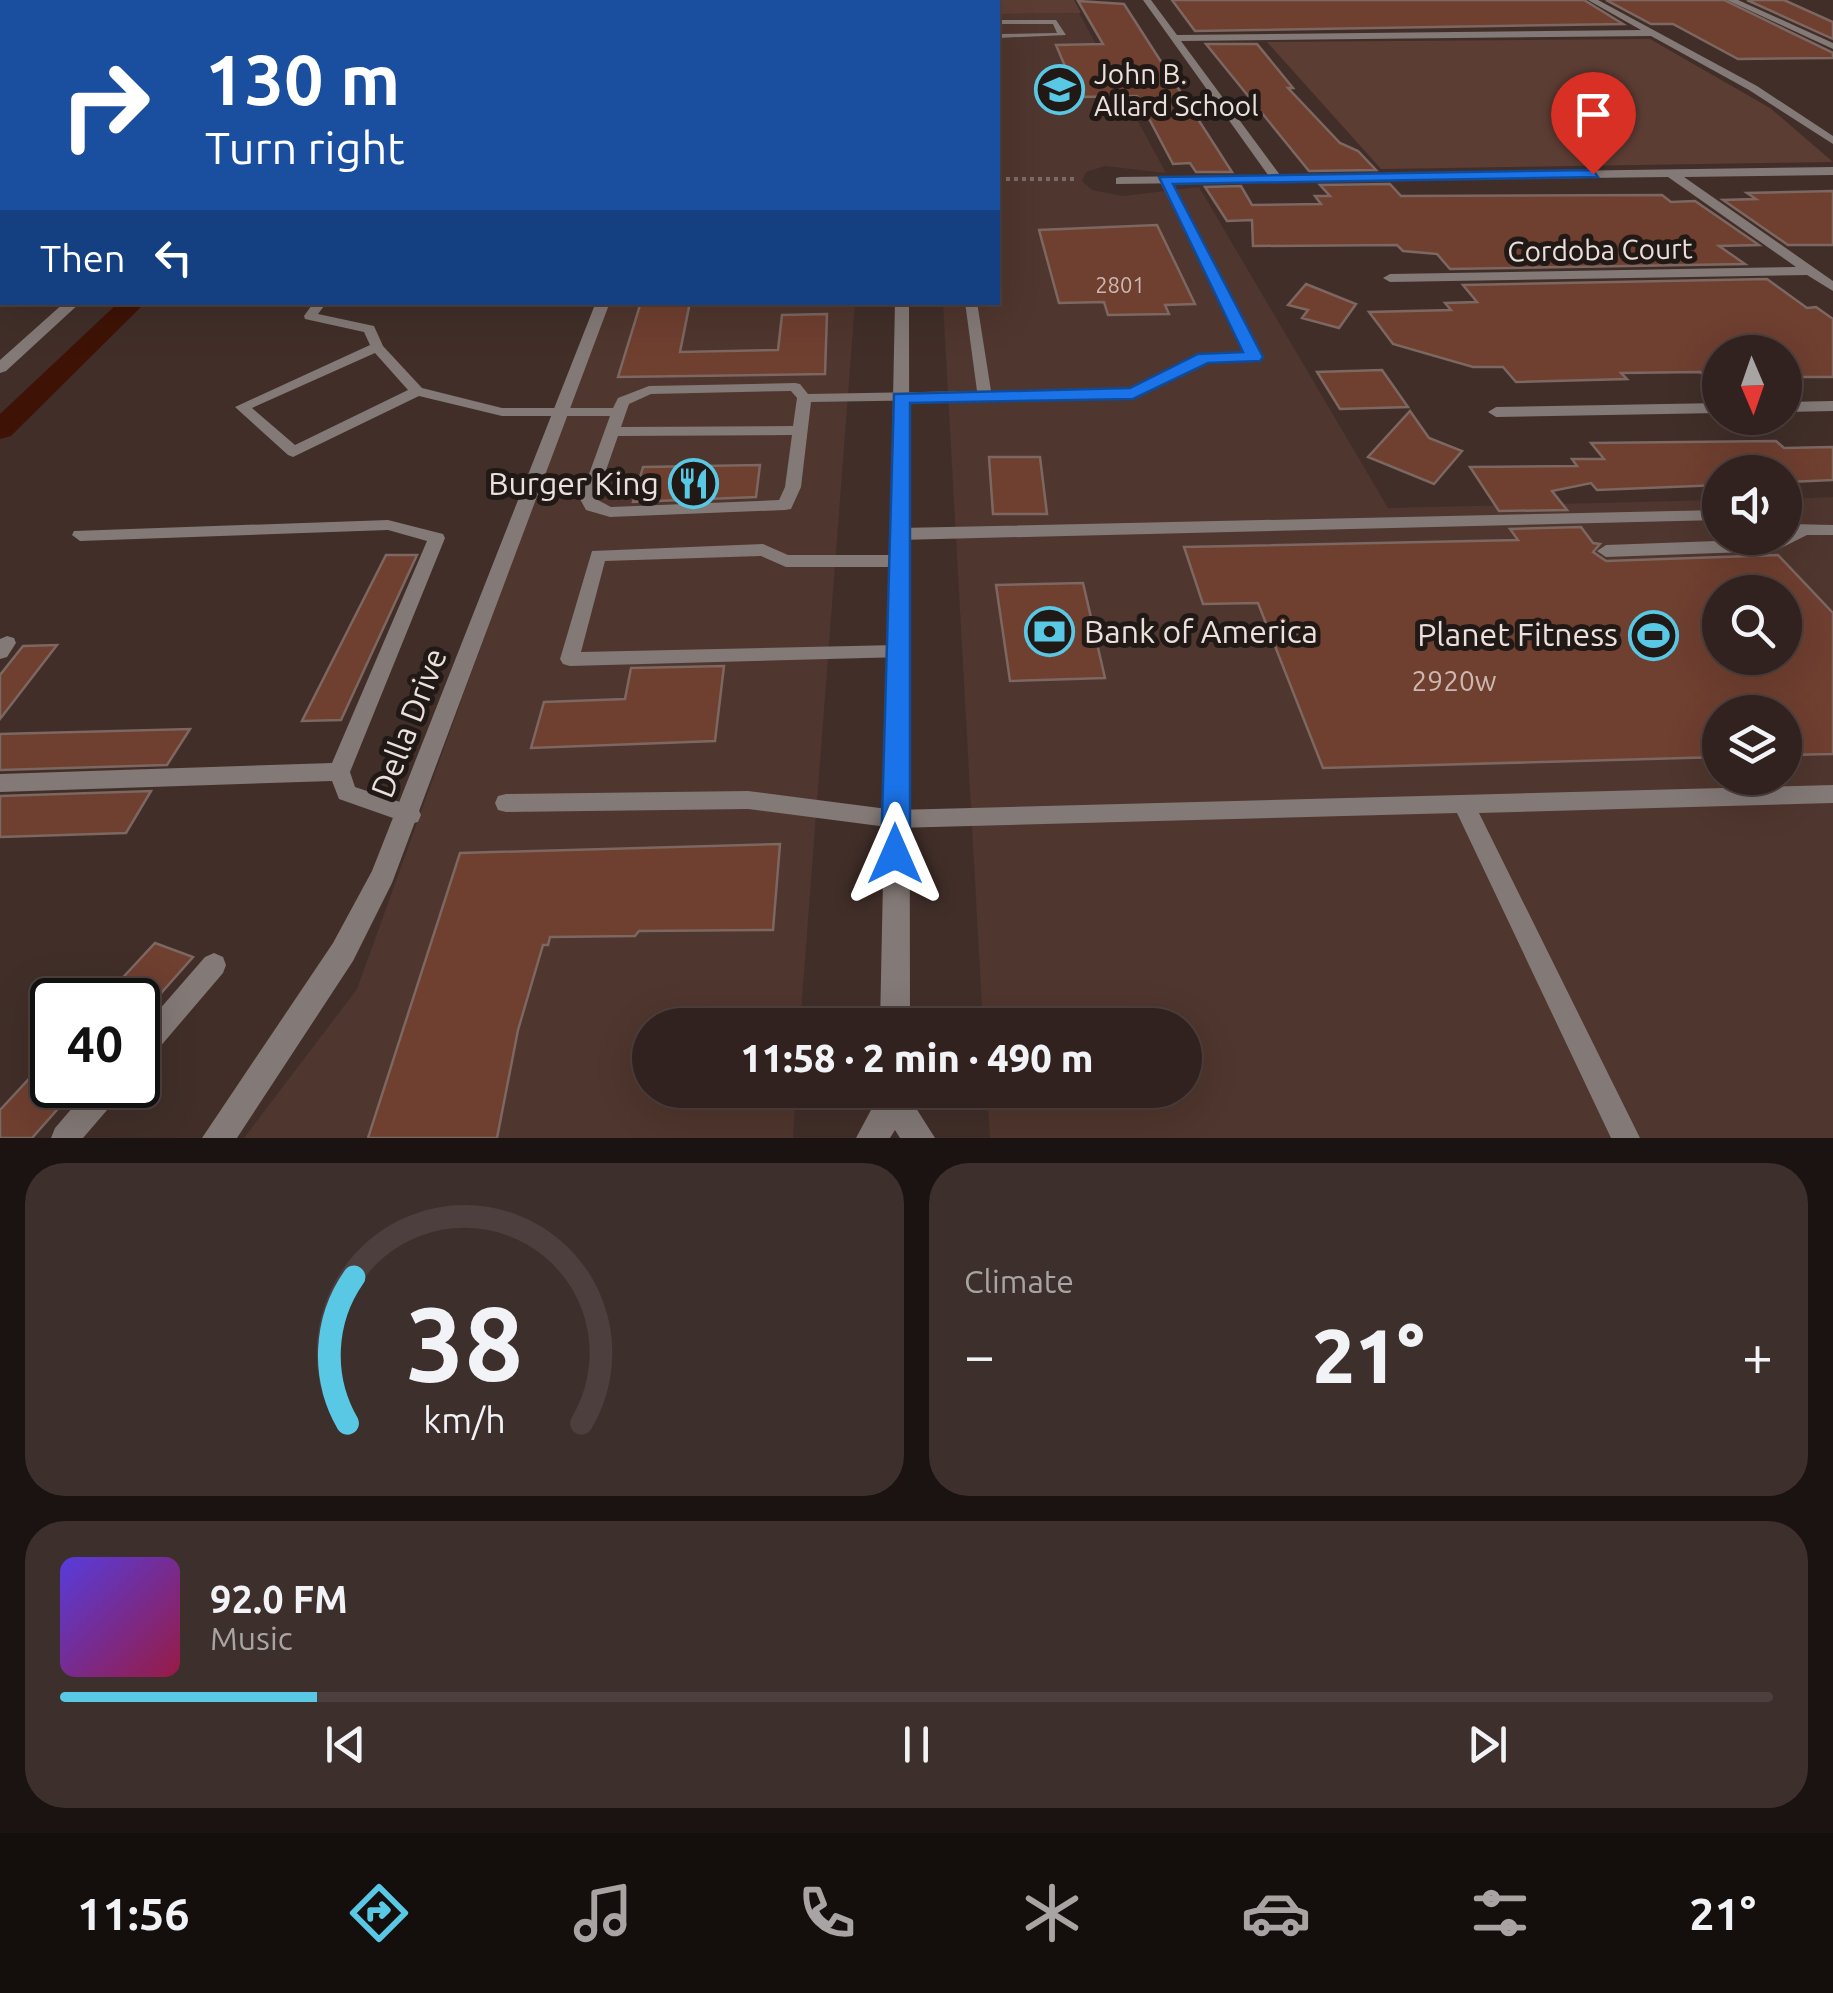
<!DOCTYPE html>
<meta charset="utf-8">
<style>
:root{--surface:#31221f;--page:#3d2f2c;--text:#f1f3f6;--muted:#a8a4a4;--line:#4c3f3d;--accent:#59c8e5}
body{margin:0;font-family:Ubuntu,sans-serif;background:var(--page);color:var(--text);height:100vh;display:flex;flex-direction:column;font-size:38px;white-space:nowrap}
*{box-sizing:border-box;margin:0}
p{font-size:32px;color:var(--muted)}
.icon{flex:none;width:55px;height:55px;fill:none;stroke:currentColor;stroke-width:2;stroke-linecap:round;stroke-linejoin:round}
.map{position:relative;height:1138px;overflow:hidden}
.side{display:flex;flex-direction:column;gap:25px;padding:25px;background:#1b1311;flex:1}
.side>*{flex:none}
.hud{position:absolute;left:0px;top:0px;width:1000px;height:305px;box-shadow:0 10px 40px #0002,0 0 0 2px var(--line);background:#1a4fa0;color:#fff;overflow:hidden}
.needle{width:65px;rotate:178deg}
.buttons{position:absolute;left:1702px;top:335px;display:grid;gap:20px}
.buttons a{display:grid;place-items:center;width:100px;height:100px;border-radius:50%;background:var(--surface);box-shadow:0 10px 40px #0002,0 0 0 2px var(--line);font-size:50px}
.speed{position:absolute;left:30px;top:978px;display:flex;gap:20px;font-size:50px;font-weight:700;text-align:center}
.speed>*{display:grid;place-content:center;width:130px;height:130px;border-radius:50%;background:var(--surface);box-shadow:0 10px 40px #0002,0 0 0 2px var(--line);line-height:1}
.speed .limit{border:5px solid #111;border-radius:15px;background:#fff;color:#111}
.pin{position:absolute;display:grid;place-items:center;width:85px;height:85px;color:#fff;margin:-102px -42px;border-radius:50% 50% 50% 0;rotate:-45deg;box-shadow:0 0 10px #0007}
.pin .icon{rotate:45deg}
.me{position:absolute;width:110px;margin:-55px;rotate:0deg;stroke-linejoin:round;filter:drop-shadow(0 0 8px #0008)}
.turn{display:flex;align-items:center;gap:35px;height:210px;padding:0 40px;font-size:45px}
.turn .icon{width:130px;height:130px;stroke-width:2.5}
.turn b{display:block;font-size:70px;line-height:85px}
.then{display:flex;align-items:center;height:95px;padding:0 40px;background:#0003;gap:20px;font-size:38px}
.big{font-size:75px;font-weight:800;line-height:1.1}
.side .card{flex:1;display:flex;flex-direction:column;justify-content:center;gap:15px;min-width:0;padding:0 35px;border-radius:40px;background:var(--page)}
.side .dial{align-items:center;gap:0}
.dial svg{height:260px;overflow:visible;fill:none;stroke:var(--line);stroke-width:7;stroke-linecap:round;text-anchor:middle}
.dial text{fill:var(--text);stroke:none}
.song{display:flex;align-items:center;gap:30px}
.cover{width:120px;height:120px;border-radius:15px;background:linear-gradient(135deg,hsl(250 70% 55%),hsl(340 70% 35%))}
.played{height:10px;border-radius:5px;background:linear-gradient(90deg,var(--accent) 15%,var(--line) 15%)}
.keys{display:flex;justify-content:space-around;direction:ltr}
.heat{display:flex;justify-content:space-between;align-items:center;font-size:55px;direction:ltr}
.side .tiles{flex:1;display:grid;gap:25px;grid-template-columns:1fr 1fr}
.card:last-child{grid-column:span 2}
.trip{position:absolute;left:632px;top:1008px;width:570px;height:100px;border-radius:50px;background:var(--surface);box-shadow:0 10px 40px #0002,0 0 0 2px var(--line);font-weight:800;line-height:100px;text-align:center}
.dock{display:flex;height:160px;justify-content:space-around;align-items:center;background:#140e0c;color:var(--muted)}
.dock .icon{width:70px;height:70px}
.dock .on{color:var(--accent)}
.dock b{font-size:45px;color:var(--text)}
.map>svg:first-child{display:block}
.built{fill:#4f362e;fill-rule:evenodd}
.green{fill:#5c3d33}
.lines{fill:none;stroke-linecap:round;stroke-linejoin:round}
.canal{fill:#3e1305;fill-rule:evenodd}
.building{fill:#6f3f30;stroke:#7c6761;stroke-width:2.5;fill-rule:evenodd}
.path{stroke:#7b6b66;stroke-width:4;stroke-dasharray:4 4;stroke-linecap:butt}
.service{fill:#837976;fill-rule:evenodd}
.minor{fill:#837976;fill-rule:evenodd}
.tertiary{fill:#837976;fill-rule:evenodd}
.route{fill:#1a73e8;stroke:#114b97;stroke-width:2.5}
.labels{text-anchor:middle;stroke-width:10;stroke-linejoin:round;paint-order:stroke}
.far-number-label{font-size:22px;fill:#cdb8b1}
.far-poi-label{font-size:28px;fill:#ece0dc;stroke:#211916;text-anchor:start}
.far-street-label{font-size:28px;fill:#ece0dc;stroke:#211916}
.number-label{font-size:28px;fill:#cdb8b1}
.poi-label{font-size:32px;fill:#ece0dc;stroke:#211916;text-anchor:end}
.street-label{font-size:32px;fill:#ece0dc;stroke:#211916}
</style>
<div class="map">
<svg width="1833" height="1138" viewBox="0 0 1833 1138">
<rect width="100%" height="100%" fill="#412e29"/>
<!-- built -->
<path class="built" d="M1079,13L1166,173L1105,166L1086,172L1082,181L1092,190L1123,196L1199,187L1388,508L1720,500V538H1785V499L1833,497V1138H990L987,1090H1185V1025H983L943,303L998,302V14ZM1720,592H1785V658H1720ZM1720,712H1785V778H1720Z
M605,303H855L800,1025H650V1090H796L793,1138H244L357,989Z"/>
<!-- green -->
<path class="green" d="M966,0H1074L1081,13L998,14V2Z
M1650,39L1770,108L1833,162L1381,169L1267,42Z"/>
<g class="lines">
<!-- canal -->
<path class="canal" d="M119,302H146L11,436L0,439V414Z"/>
</g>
<!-- building -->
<path class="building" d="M1172,0H1584L1623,24L1195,31Z
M1606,0H1724L1833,53V58L1738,59L1673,24H1651Z
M1747,0H1784L1833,22V39Z
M1078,1L1124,4L1232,172H1196L1190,163L1173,164L1137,96L1078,97L1056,45L1103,44Z
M1206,44H1257L1293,88H1288L1340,143L1358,151L1376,170L1309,171Z
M1390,184L1401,196L1662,195L1671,202L1695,201L1759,245L1719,246L1745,264L1450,269L1437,254L1403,251L1397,245L1253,246L1252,220L1227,221L1205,187L1241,186L1252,205L1321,204L1315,196H1330L1320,185Z
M1833,191V245H1788L1723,200L1756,199L1747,193Z
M1157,225L1195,304L1165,305L1169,314L1108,315L1104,302L1059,303L1039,230Z
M1767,279L1807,308L1816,307L1833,319V377H1785V352H1720V389L1700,372L1621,373L1627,379L1516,382L1503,367H1473L1393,344L1369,312L1451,310L1445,303L1477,302L1463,285Z
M1306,284L1356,304L1339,328L1302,318L1308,310L1288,305Z
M641,302H690L680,352L778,350L782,315L827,314L825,374L618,377Z
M1382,370L1408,407L1340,409L1317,372Z
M1410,411L1429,438L1462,451L1434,484L1368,457Z
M1776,441L1784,448L1833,447V480L1789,482L1785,472H1720V485L1597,490L1591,483L1552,491L1567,510L1499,511L1470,467L1577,466L1572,459H1604L1591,443Z
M989,457H1040L1047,514H993Z
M760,465L756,497L633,502L643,467Z
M1581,527L1593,543L1600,544L1593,552L1606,561L1778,555L1833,613V754L1785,755V712H1720V757L1323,768L1258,603L1203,604L1184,547L1518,540L1510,529ZM1720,592H1785V658H1720Z
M386,555H417L341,720L302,721Z
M1083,583L1105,678L1010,681L996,585Z
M57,645L0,719V675L23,646Z
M724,666L715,741L531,748L544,702L625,699L631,668Z
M190,729L167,765L0,770V734Z
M151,791L126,833L0,837V796Z
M780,844L773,930L639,931L635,936L550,937L548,945H543L518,1030L497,1138H368L460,853Z
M155,943L193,957L155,1000H102Z
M52,1054V1085H79L32,1138H0V1110Z"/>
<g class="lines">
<!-- path -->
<path class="path" d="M998,179H1078"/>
<!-- service -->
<path class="service" d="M998,20H1056L1066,35L998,38V34L1057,33L1053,24H998Z
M0,175H2V181H0Z
M1164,177L1169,180L1261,357L1259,360L1207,362L1133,397L811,402L801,487L791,509L785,510L610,517L586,510L580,499L610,416H502L419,396L293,457L288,455L235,407L370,345L364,332L305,319L304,316L314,302H327L318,314L374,326L383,346L422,388L502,408H613L618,398L649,386L795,383L800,384L808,394L977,391L965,302H977L991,391L1130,389L1199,355L1245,353L1159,180ZM375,353L408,390L295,445L252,408ZM791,391L797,398L793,426L621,427L629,404L651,394ZM792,435L785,487L779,500L611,507L596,499L618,436Z
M1720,510V520L900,540L892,534L900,528Z
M388,520L443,534L445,538L350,772L355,787L418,808L421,815L418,822L410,824L339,799L332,781L0,792V774L332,763L427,541L388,530L80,541L72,535L74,531Z
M1790,524L1833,525V535H1807L1775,551L1606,557L1597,551L1606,545L1772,539L1785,538V525Z
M763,544L788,555H899L908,561L899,567H786L761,556L605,561L581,652L897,645L904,647L907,652L904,657L570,666L563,664L560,659L592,551Z
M7,636L14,638L16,643L7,657L0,659V639Z
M1833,785V803L1479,813L1640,1138H1611L1457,813L895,828L748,809L506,812L498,810L495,803L498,796L506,794L748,791L895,810Z
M214,953L223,957L226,965L223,973L147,1062L138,1066V1034L205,957Z
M92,1085H123L120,1095L83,1138H51L55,1128Z"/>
<!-- minor -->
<path class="minor" d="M1143,0H1151L1177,35L1641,30L1588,0H1598L1757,86L1833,136V144L1749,90L1651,36L1181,41L1280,175L1833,167V175L1684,177L1833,281V291L1807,275L1390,282L1383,278L1390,274L1796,267L1668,177L1116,184V178L1120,177L1268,175Z
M1727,0H1738L1833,43V49Z
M65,302H81L6,371L0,373V360Z
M596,302H610L392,883L353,961L237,1138H202L333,943L372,871Z
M1833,401V411L1785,412V402Z
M1720,403V413L1496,417L1488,412L1496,407Z"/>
<!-- tertiary -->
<path class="tertiary" d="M884,0H892V2H884Z
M895,302H909L910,1025H880Z
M879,1090H909V1097L935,1138H900L895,1130L890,1138H856L878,1097Z"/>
</g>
<!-- route -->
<path class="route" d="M1593,170L1598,177L1173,184L1263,357L1260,361L1208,363L1133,399L910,403V854L906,863L895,867L885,863L881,854L894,394L1130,388L1198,354L1243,352L1159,177Z"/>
<!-- icons -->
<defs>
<symbol id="school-ring" viewBox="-11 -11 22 22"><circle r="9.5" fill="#211916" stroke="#59c8e5" stroke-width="1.5"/><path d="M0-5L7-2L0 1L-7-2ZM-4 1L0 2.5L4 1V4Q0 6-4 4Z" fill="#59c8e5"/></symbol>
<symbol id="restaurant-ring" viewBox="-11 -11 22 22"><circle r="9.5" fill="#211916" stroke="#59c8e5" stroke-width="1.5"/><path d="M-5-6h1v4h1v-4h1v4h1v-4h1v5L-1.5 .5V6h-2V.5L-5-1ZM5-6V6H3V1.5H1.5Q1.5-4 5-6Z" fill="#59c8e5"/></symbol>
<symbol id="bank-ring" viewBox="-11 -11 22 22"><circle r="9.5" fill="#211916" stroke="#59c8e5" stroke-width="1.5"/><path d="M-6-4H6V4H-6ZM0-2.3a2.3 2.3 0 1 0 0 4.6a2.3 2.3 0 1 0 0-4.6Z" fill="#59c8e5"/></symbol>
<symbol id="stadium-ring" viewBox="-11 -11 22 22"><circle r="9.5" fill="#211916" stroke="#59c8e5" stroke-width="1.5"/><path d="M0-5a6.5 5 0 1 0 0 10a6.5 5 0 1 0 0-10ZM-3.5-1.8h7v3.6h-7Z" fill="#59c8e5"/></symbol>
</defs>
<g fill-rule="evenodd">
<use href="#school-ring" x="1032" y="62" width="55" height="55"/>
<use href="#restaurant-ring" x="666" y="456" width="55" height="55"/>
<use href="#bank-ring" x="1022" y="604" width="55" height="55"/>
<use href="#stadium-ring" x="1626" y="608" width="55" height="55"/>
</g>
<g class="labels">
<!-- far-number labels -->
<g class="far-number-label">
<text x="1120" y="293">2801</text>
</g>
<!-- far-poi labels -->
<g class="far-poi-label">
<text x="1094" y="84">John B.<tspan x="1094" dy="32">Allard School</tspan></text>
</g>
<!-- far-street labels -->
<g class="far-street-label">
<text transform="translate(1600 250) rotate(-1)" y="10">Cordoba Court</text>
</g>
<!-- number labels -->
<g class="number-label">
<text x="1454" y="691">2920w</text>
</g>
<!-- poi labels -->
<g class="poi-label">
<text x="659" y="495">Burger King</text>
<text x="1084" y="643" text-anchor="start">Bank of America</text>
<text x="1618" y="646">Planet Fitness</text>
</g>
<!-- street labels -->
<g class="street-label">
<text transform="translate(409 723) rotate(-69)" y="11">Della Drive</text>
</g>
</g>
</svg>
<div class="buttons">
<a><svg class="needle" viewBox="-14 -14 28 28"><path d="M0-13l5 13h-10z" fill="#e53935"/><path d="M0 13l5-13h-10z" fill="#a8a4a4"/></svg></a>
<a><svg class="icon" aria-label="sound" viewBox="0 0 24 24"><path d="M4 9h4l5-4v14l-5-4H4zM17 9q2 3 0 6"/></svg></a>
<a><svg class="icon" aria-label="search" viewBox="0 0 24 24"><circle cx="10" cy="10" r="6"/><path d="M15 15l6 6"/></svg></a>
<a><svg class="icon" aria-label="layers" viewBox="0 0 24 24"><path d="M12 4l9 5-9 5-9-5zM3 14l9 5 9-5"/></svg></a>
</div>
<div class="speed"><div class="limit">40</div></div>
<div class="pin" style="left:1593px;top:174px;background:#d93025"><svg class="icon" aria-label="arrive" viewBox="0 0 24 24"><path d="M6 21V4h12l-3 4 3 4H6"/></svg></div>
<svg class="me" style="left:895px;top:854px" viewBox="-20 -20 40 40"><path d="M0-17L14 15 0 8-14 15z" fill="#1a73e8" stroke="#fff" stroke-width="4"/></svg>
<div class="trip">11:58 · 2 min · 490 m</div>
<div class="hud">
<div class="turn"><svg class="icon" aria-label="right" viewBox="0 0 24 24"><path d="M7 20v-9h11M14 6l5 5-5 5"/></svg><div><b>130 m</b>Turn right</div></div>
<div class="then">Then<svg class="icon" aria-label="left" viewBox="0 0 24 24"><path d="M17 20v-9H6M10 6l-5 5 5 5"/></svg></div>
</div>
</div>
<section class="side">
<div class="tiles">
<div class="card dial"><svg viewBox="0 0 100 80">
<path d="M14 69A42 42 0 1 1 86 69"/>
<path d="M14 69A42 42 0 0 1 16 24" stroke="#59c8e5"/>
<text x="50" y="56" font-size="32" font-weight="700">38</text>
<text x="50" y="72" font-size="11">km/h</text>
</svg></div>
<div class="card"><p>Climate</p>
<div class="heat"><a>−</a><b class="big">21°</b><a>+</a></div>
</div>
<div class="card">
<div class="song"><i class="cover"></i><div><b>92.0 FM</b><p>Music</p></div></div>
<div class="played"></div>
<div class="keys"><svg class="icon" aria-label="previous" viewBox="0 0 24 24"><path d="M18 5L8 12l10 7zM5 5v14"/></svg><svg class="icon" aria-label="pause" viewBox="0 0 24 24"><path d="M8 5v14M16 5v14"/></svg><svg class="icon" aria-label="next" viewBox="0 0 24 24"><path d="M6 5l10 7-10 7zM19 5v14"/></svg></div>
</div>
</div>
</section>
<nav class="dock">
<b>11:56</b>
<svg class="icon on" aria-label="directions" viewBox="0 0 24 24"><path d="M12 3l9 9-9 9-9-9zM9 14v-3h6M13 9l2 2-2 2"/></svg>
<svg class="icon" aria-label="music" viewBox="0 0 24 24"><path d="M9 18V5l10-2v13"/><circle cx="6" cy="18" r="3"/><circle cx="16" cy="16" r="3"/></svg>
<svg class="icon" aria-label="phone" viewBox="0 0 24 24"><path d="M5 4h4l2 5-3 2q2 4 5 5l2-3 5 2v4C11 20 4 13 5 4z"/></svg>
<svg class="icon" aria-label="climate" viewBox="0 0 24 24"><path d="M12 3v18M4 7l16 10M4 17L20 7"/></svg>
<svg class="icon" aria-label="car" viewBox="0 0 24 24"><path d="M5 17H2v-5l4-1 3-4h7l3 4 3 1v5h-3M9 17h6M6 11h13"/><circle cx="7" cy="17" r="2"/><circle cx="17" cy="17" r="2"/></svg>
<svg class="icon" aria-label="filters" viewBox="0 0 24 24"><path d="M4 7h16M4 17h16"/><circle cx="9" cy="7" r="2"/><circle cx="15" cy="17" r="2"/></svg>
<b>21°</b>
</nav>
